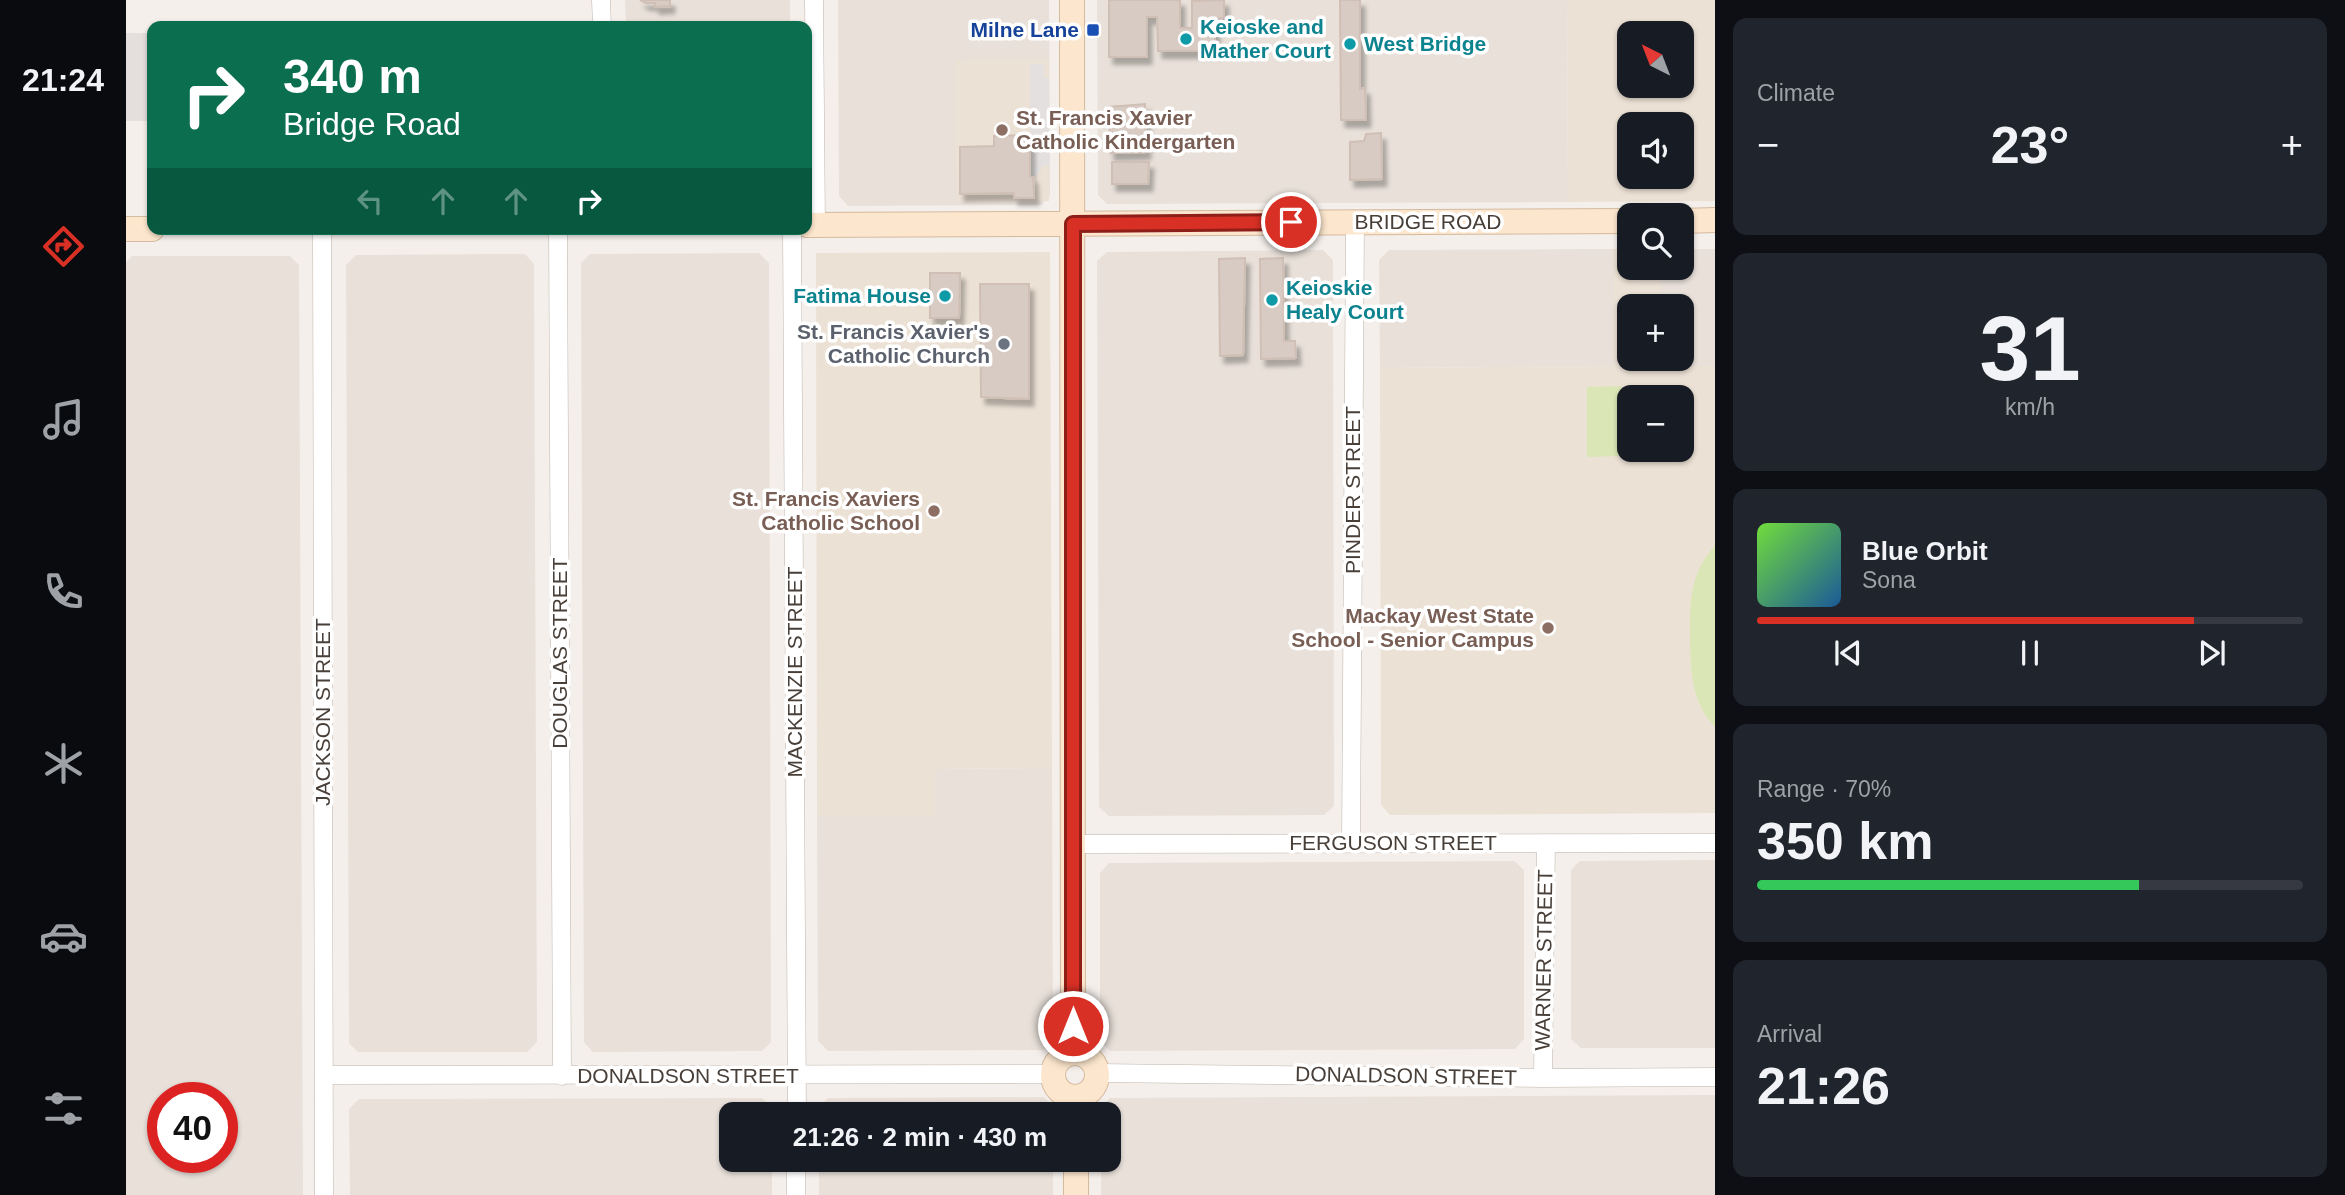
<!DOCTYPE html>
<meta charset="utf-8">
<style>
:root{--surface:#171b24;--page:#20242c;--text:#f1f3f6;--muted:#9ea1a6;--line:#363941;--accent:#d93025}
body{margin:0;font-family:Helvetica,sans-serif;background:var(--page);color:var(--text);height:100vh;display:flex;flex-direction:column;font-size:26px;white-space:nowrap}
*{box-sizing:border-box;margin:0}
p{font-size:23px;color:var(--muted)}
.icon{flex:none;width:38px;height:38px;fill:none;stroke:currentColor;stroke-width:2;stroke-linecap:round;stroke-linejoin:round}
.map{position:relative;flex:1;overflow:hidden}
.sheet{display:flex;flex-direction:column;gap:18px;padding:18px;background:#0d0f14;width:630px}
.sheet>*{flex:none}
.banner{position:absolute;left:21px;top:21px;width:665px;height:214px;border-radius:14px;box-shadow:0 2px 5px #0004;background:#0b6e4f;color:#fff;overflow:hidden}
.needle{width:46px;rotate:318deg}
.fabs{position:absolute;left:1491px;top:21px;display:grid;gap:14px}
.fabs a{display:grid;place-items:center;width:77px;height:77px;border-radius:14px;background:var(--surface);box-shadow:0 2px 5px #0004;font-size:35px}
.speed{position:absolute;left:21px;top:1082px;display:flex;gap:14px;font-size:35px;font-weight:700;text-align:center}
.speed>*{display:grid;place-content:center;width:91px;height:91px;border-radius:50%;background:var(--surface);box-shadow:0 2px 5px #0004;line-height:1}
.speed .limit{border:10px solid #d22;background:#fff;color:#111}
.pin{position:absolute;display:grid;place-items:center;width:60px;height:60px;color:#fff;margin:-30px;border:4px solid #fff;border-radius:50%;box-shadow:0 2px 7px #0007}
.me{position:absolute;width:77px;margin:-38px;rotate:0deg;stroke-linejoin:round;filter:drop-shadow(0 0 5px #0008)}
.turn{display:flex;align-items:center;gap:24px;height:147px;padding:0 21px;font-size:32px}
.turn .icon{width:91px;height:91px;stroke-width:2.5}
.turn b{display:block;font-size:49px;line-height:60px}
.lanes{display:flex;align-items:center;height:66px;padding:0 21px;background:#0003;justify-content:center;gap:35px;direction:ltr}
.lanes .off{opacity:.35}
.big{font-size:52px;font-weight:700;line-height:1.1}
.sheet .widget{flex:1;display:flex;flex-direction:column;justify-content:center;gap:10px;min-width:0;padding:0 24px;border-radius:14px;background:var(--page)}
.sheet .dial{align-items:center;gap:0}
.dial b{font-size:91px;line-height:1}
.song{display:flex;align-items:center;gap:21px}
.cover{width:84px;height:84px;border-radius:10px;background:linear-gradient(135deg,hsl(100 70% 55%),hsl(210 70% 35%))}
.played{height:7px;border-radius:4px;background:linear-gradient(90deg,var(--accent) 80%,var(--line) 80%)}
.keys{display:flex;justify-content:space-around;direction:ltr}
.heat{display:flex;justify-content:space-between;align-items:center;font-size:38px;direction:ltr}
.charge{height:10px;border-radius:5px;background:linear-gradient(90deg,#34c759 70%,var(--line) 0)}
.trip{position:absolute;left:593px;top:1102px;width:402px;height:70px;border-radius:14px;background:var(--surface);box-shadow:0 2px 5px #0004;font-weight:700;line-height:70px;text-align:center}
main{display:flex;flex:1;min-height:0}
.tab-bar{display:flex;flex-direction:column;width:126px;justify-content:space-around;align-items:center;background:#090b0e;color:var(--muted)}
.tab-bar .icon{width:49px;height:49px}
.tab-bar .active{color:var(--accent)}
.tab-bar b{font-size:32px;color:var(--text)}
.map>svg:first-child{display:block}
.residential{fill:#e8e0d9;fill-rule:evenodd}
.industrial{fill:#e4dedc}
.education{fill:#ece1d5;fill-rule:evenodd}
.green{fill:#dbe6b6}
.parking{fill:#e3e0df}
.building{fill:#d8cbc4;stroke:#d0bfb4;stroke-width:2;filter:url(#shadow)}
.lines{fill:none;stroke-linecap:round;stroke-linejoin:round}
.street-casing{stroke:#bfb5ad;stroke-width:19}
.secondary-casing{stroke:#d4ba9f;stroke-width:26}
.street{stroke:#fff;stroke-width:18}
.secondary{stroke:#fce6cd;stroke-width:24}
.route-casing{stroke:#8d1f18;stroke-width:18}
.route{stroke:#d93025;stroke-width:12}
.transit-dot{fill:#1a4fb4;stroke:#fff;stroke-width:2.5}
.culture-dot{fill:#0f9aa8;stroke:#fff;stroke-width:2.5}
.education-dot{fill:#8d6e63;stroke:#fff;stroke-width:2.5}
.worship-dot{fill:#6b7280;stroke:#fff;stroke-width:2.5}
.labels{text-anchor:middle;stroke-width:7;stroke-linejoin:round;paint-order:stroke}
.culture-label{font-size:21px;font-weight:bold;fill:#0d838f;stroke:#fff;text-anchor:start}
.transit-label{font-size:21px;font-weight:bold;fill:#164399;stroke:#fff;text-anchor:end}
.education-label{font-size:21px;font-weight:bold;fill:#785e54;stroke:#fff;text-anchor:end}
.street-label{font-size:21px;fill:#483f39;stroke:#fff}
.worship-label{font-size:21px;font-weight:bold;fill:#5b616d;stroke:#fff;text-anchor:end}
</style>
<main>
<nav class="tab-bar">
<b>21:24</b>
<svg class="icon active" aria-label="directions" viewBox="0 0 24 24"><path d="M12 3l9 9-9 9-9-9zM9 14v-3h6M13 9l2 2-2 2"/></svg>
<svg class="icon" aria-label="music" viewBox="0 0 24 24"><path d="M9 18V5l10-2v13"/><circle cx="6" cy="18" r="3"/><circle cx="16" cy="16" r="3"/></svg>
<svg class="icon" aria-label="phone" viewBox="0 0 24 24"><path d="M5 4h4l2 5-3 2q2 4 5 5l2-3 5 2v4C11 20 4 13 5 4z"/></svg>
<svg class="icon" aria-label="climate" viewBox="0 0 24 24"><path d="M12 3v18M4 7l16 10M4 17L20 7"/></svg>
<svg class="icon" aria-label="car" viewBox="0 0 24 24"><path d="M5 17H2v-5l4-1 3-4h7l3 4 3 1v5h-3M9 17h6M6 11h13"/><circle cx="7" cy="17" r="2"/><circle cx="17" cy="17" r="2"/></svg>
<svg class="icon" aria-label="filters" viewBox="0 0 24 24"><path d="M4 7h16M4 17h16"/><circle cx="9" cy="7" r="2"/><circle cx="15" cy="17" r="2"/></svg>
</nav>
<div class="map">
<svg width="1589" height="1195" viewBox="0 0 1589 1195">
<defs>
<filter id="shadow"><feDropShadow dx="4.5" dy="7" stdDeviation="2" flood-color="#0004"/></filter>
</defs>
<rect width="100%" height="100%" fill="#f4efeb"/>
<!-- residential -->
<path class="residential" d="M499,0H664V26H500Z
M712,0H923L924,196L915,205L722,206L713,196Z
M971,0H1441L1442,202L981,204L972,195Z
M1488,249L1489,366L1254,368L1253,260L1263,250Z
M1556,249H1589V366H1535V359H1556V306H1535V268H1556Z
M1197,250L1207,260L1208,806L1198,815L983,816L973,807L971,261L981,252Z
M633,253L643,263L645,1042L636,1051L467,1052L458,1042L455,263L464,254Z
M399,254L408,264L411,1042L401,1052H232L223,1043L220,265L230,255Z
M6,256H164L173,265L177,1195H0V262ZM96,1097V1157H37V1097Z
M926,768L927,1041L918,1050L702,1051L692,1041L691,816H808L809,769Z
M1589,860V1048H1455L1445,1039V870L1454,861Z
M1388,861L1398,870V1039L1389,1049L984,1051L974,1041V873L983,863Z
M1589,1095V1195H975V1160H984V1115H975V1107L984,1098Z
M918,1097L927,1106V1115H693V1107L702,1098Z
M636,1098L646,1107V1115H606V1160H646V1195H224L223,1109L233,1099Z
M693,1160H927V1195H693Z"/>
<!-- industrial -->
<path class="industrial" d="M0,33H26V121H0Z"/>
<!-- education -->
<path class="education" d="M1441,0H1589V201L1442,202ZM1503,33H1556V86H1503ZM1503,124H1556V177H1503Z
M923,59V201L830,202L829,60Z
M1488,249H1503V268H1535V306H1503V359H1535L1536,366H1589V813L1264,815L1255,805L1254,368L1488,366ZM1503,397H1556V450H1503Z
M924,252L926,768L809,769V816H691L690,253Z"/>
<!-- green -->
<path class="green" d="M1535,385V397H1503V450H1536V455L1501,456V386Z
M1495,386L1496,456L1461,457V387Z
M1589,546V727C1566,702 1565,675 1564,642C1564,606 1562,574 1589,546Z"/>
<!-- parking -->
<path class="parking" d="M904,64H918V78H923L924,166H917L910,177H904Z"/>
<!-- building -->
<path class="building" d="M514,0H544V6L529,7V3H520Z
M983,0H1054V28H1066V1L1098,0V18H1089V51H1032L1031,17H1021V57H983Z
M1214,0H1234V89L1239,88L1240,120H1215Z
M1019,104L1020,152L984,153L983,107Z
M1255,133L1256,179L1224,180V142L1238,141L1240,134Z
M904,135V177H907L908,198H888V193L834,194V147L868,146V136Z
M986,162H1023L1022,184H986Z
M1119,258L1117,355L1094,356L1093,259Z
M1157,258L1158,341H1169L1170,358L1135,359L1134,259Z
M804,273H834L833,318H804Z
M854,284H903V399L855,397Z"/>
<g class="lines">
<defs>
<path id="street" d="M475,0L476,26
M688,0L690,225
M196,229L198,1195
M432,229L436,1076
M666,229L671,1115
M1225,842L1229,222
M945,844L1589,843
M971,1073L1417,1078L1589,1077
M198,1075L927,1074
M1417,1078L1420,843
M670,1195V1160"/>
<path id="secondary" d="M946,0L947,1052
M1556,221L1589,220
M681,225L1503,221
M0,229H26
M927 1075a22 22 0 1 1 44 0a22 22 0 1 1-44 0Z
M950,1195V1160"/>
</defs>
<!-- street casing -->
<use href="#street" class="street-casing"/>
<!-- secondary casing -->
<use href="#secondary" class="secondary-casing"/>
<!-- street -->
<use href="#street" class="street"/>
<!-- secondary -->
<use href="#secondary" class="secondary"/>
</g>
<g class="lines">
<defs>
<path id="route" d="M947,1026V224L1165,222"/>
</defs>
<!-- route casing -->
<use href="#route" class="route-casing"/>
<!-- route -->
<use href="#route" class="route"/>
</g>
<!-- markers -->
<rect class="transit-dot" x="960" y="23" width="14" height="14" rx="3.5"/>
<g class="culture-dot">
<circle cx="1060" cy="39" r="7"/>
<circle cx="1224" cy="44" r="7"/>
<circle cx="819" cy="296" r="7"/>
<circle cx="1146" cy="300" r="7"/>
</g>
<g class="education-dot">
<circle cx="876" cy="130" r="7"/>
<circle cx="808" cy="511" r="7"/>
<circle cx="1422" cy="628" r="7"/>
</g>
<circle class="worship-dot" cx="878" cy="344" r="7"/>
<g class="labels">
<!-- culture labels -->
<g class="culture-label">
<text x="1074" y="34">Keioske and<tspan x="1074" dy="24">Mather Court</tspan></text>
<text x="1238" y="51">West Bridge</text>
<text x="1160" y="295">Keioskie<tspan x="1160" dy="24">Healy Court</tspan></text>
<text x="805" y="303" text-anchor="end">Fatima House</text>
</g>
<!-- transit labels -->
<g class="transit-label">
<text x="953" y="37">Milne Lane</text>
</g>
<!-- education labels -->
<g class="education-label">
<text x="890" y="125" text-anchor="start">St. Francis Xavier<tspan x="890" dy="24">Catholic Kindergarten</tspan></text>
<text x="794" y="506">St. Francis Xaviers<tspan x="794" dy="24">Catholic School</tspan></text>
<text x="1408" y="623">Mackay West State<tspan x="1408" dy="24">School - Senior Campus</tspan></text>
</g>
<!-- street labels -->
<g class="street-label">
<text x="1302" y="229">BRIDGE ROAD</text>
<text transform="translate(1227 490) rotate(-90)" y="7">PINDER STREET</text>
<text transform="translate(434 653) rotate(-90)" y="7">DOUGLAS STREET</text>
<text transform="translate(669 672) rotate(-90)" y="7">MACKENZIE STREET</text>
<text transform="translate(197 712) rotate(-90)" y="7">JACKSON STREET</text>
<text x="1267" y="850">FERGUSON STREET</text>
<text transform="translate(1418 960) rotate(-89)" y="7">WARNER STREET</text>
<text x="562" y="1083">DONALDSON STREET</text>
<text transform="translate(1280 1076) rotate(1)" y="7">DONALDSON STREET</text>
</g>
<!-- worship labels -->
<g class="worship-label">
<text x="864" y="339">St. Francis Xavier's<tspan x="864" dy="24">Catholic Church</tspan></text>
</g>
</g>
</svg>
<div class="fabs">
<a><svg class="needle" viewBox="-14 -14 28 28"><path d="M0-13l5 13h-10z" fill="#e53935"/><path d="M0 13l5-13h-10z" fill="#9ea1a6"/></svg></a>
<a><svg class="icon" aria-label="sound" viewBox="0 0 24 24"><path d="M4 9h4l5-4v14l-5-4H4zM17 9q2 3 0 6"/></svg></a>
<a><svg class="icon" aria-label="search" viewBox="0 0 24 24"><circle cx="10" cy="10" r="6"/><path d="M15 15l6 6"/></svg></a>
<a>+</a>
<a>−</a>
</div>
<div class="speed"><div class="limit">40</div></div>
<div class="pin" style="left:1165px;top:222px;background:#d93025"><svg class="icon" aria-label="arrive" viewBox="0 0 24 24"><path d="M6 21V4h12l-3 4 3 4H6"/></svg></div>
<svg class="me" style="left:947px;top:1026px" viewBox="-20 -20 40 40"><circle r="17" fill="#d93025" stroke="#fff" stroke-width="3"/><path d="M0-11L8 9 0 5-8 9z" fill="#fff"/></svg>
<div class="trip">21:26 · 2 min · 430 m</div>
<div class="banner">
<div class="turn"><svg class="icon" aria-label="right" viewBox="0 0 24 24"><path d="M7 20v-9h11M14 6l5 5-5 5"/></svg><div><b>340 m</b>Bridge Road</div></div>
<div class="lanes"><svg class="icon off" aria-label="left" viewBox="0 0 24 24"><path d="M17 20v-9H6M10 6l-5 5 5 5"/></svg><svg class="icon off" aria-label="ahead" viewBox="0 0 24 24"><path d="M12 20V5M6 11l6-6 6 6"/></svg><svg class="icon off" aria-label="ahead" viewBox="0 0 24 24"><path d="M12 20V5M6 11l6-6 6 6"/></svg><svg class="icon" aria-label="right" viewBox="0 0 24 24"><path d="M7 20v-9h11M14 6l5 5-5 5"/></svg></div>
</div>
</div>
<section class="sheet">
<div class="widget"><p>Climate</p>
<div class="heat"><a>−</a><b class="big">23°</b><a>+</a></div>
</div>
<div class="widget dial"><b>31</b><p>km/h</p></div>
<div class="widget">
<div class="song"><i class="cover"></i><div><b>Blue Orbit</b><p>Sona</p></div></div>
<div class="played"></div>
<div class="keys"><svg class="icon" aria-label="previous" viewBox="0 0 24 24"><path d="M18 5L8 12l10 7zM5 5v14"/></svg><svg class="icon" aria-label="pause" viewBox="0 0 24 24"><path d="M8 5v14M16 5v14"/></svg><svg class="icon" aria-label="next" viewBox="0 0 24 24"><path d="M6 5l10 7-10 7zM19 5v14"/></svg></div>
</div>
<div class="widget"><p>Range · 70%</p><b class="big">350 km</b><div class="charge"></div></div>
<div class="widget"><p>Arrival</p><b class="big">21:26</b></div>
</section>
</main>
